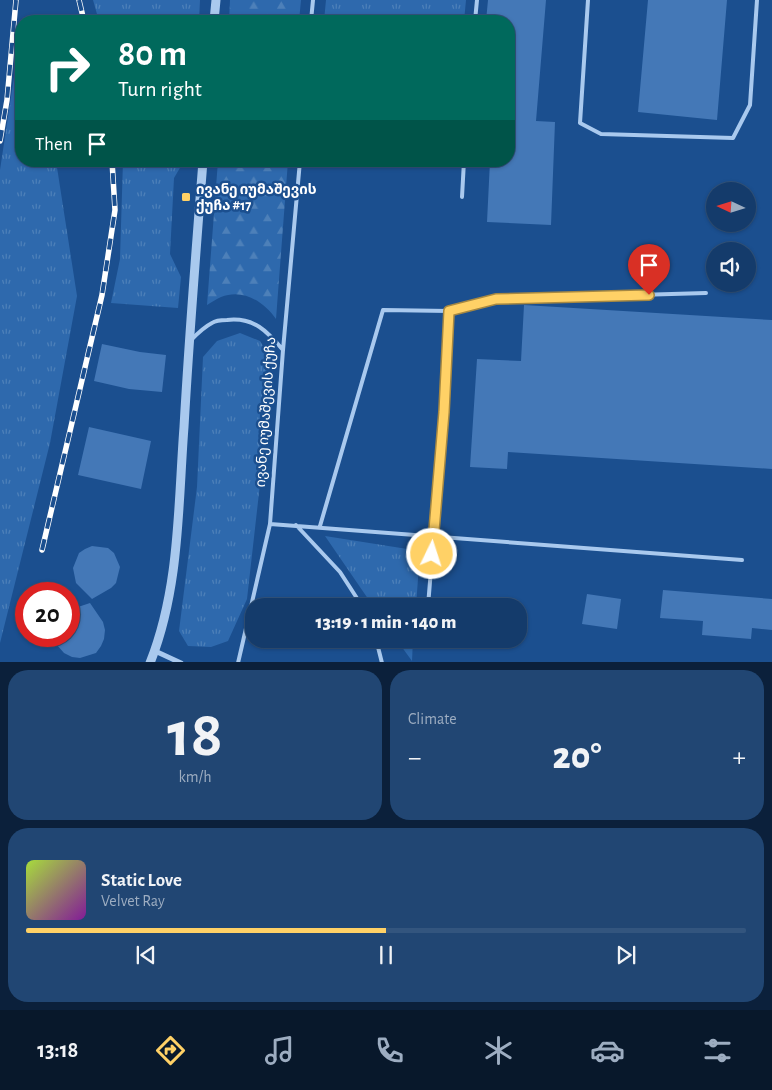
<!DOCTYPE html>
<meta charset="utf-8">
<style>
:root{--surface:#143b6b;--page:#214673;--text:#f1f3f6;--muted:#9dadc1;--line:#33557e;--accent:#ffd166}
body{margin:0;font-family:"Alegreya Sans","Noto Sans Georgian",sans-serif;background:var(--page);color:var(--text);height:100vh;display:flex;flex-direction:column;font-size:19px;white-space:nowrap}
*{box-sizing:border-box;margin:0}
p{font-size:16px;color:var(--muted)}
.icon{flex:none;width:28px;height:28px;fill:none;stroke:currentColor;stroke-width:2;stroke-linecap:round;stroke-linejoin:round}
.map{position:relative;height:662px;overflow:hidden}
.sheet{display:flex;flex-direction:column;gap:8px;padding:8px;background:#0b203b;flex:1}
.sheet>*{flex:none}
.hud{position:absolute;left:15px;top:15px;width:500px;height:152px;border-radius:20px;box-shadow:0 1px 4px #0004,0 0 0 1px var(--line);background:#00695c;color:#fff;overflow:hidden}
.needle{width:32px;rotate:274deg}
.tools{position:absolute;left:706px;top:182px;display:grid;gap:10px}
.tools a{display:grid;place-items:center;width:50px;height:50px;border-radius:50%;background:var(--surface);box-shadow:0 1px 4px #0004,0 0 0 1px var(--line);font-size:25px}
.speed{position:absolute;left:15px;top:582px;display:flex;gap:10px;font-size:25px;font-weight:700;text-align:center}
.speed>*{display:grid;place-content:center;width:65px;height:65px;border-radius:50%;background:var(--surface);box-shadow:0 1px 4px #0004,0 0 0 1px var(--line);line-height:1}
.speed .limit{border:8px solid #d22;background:#fff;color:#111}
.pin{position:absolute;display:grid;place-items:center;width:42px;height:42px;color:#fff;margin:-51px -21px;border-radius:50% 50% 50% 0;rotate:-45deg;box-shadow:0 0 5px #0007}
.pin .icon{rotate:45deg}
.me{position:absolute;width:55px;margin:-28px;rotate:4deg;stroke-linejoin:round;filter:drop-shadow(0 0 4px #0008)}
.turn{display:flex;align-items:center;gap:18px;height:105px;padding:0 20px;font-size:22px}
.turn .icon{width:65px;height:65px;stroke-width:2.5}
.turn b{display:block;font-size:35px;line-height:42px}
.then{display:flex;align-items:center;height:48px;padding:0 20px;background:#0003;gap:10px;font-size:19px}
.big{font-size:38px;font-weight:800;line-height:1.1}
.sheet .tile{flex:1;display:flex;flex-direction:column;justify-content:center;gap:8px;min-width:0;padding:0 18px;border-radius:20px;background:var(--page)}
.sheet .dial{align-items:center;gap:0}
.dial b{font-size:65px;line-height:1}
.song{display:flex;align-items:center;gap:15px}
.cover{width:60px;height:60px;border-radius:8px;background:linear-gradient(135deg,hsl(80 70% 55%),hsl(290 70% 35%))}
.played{height:5px;border-radius:2px;background:linear-gradient(90deg,var(--accent) 50%,var(--line) 50%)}
.keys{display:flex;justify-content:space-around;direction:ltr}
.heat{display:flex;justify-content:space-between;align-items:center;font-size:28px;direction:ltr}
.sheet .tiles{flex:1;display:grid;gap:8px;grid-template-columns:1fr 1fr}
.tile:last-child{grid-column:span 2}
.trip{position:absolute;left:245px;top:598px;width:282px;height:50px;border-radius:20px;background:var(--surface);box-shadow:0 1px 4px #0004,0 0 0 1px var(--line);font-weight:800;line-height:50px;text-align:center}
.tabs{display:flex;height:80px;justify-content:space-around;align-items:center;background:#08182b;color:var(--muted)}
.tabs .icon{width:35px;height:35px}
.tabs .active{color:var(--accent)}
.tabs b{font-size:22px;color:var(--text)}
.map>svg:first-child{display:block}
.grass{fill:url(#grass-tufts)}
.forest{fill:url(#forest-firs)}
.building{fill:#4478b7}
.lines{fill:none;stroke-linecap:round;stroke-linejoin:round}
.service{stroke:#a9c9ee;stroke-width:4}
.minor{stroke:#a9c9ee;stroke-width:5}
.tertiary{stroke:#a9c9ee;stroke-width:9}
.rail-casing{stroke:#fff;stroke-width:5.5}
.rail{stroke:#1b4f8f;stroke-width:4;stroke-dasharray:11;stroke-linecap:butt}
.route-casing{stroke:#a68842;stroke-width:12}
.route{stroke:#ffd166;stroke-width:9}
.poi-dot{fill:#ffd166;stroke:#1b4f8f;stroke-width:2}
.labels{text-anchor:middle;stroke-width:5;stroke-linejoin:round;paint-order:stroke}
.poi-label{font-size:14px;font-weight:bold;fill:#fff;stroke:#1b4f8f;text-anchor:start}
.street-label{font-size:14px;fill:#fff;stroke:#1b4f8f}
</style>
<div class="map">
<svg width="772" height="663" viewBox="0 0 772 663">
<defs>
<pattern id="grass-tufts" width="24" height="20" patternUnits="userSpaceOnUse" patternTransform="scale(1.25)"><rect width="24" height="20" fill="#2e69ad"/><path d="M3 7l-1-3M5 7V3M7 7l1-3M15 17l-1-3M17 17v-4M19 17l1-3" fill="none" stroke="#4d80b9"/></pattern>
<pattern id="forest-firs" width="22" height="20" patternUnits="userSpaceOnUse" patternTransform="scale(1.25)"><rect width="22" height="20" fill="#2e69ad"/><path d="M5 1l3.5 6h-7zM16 11l3.5 6h-7z" fill="#4d80b9"/></pattern>
</defs>
<rect width="100%" height="100%" fill="#1b4f8f"/>
<!-- grass -->
<path class="grass" d="M93,0H200L199,21H99Z
M326,0H466L464,21H324Z
M21,55V161H56L77,296L50,443L0,643V170L17,57Z
M123,161H184L174,178L170,254L181,277L178,308L111,303L120,259Z
M240,333L260,341L271,359L272,378L247,599L228,641L211,647L188,646L179,631L197,487L203,357L217,341Z
M325,536L420,551L416,606H373Z
M396,639H413L412,661Z"/>
<!-- forest -->
<path class="forest" d="M230,0H301L299,21H229Z
M218,161H288L276,319C264,302 243,288 221,297C216,299 212,302 207,305Z"/>
<!-- building -->
<path class="building" d="M488,0H546L536,121L555,122L551,225L487,222L490,161H509V21H486Z
M648,0H727L717,120L638,112Z
M524,305L772,320V469L508,452L507,469L470,467L477,359L521,361Z
M102,344L140,352L166,355L162,392L129,389L94,381Z
M89,427L151,441L141,489L78,475Z
M92,546L108,548L114,553L120,567L116,583L111,588L92,599L76,583L73,568L79,553L85,549Z
M663,590L772,599V630L752,628L751,639L702,635L703,621L660,618Z
M587,594L621,599L617,629L582,624Z
M90,603L103,622L105,630L104,639L101,646L96,653L80,658L72,657L64,653L49,636H69V610Z"/>
<g class="lines">
<!-- service -->
<path class="service" d="M588,0L580,123L601,134L733,138L750,105L757,0
M311,21L313,0
M475,21L477,0
M462,197L464,161
M191,340C197,334 204,327 212,323C216,320 222,320 227,320C254,317 267,331 283,350
M270,524L742,560
M296,525L340,572L362,606
M320,526L383,310L449,311L496,299L706,293
M428,606L444,412L449,311
M376,639L382,663
M238,663L270,524L283,350L300,161"/>
<!-- minor -->
<path class="minor" d="M155,651L181,663"/>
<!-- tertiary -->
<path class="tertiary" d="M214,21L216,0
M150,663C180,588 178,505 184,427C189,338 196,250 203,161"/>
<defs>
<path id="rail" d="M79,0L84,21
M0,141L7,100L16,0
M42,550L102,295L115,210L112,161"/>
</defs>
<!-- rail casing -->
<use href="#rail" class="rail-casing"/>
<!-- rail -->
<use href="#rail" class="rail"/>
</g>
<g class="lines">
<defs>
<path id="route" d="M432,554L444,412L449,311L496,299L649,295"/>
</defs>
<!-- route casing -->
<use href="#route" class="route-casing"/>
<!-- route -->
<use href="#route" class="route"/>
</g>
<!-- markers -->
<rect class="poi-dot" x="181" y="192" width="10" height="10" rx="2.5"/>
<g class="labels">
<!-- poi labels -->
<g class="poi-label">
<text x="196" y="194">ივანე იუმაშევის<tspan x="196" dy="16">ქუჩა #17</tspan></text>
</g>
<!-- street labels -->
<g class="street-label">
<text transform="translate(265 412) rotate(-86)" y="5">ივანე იუმაშევის ქუჩა</text>
</g>
</g>
</svg>
<div class="tools">
<a><svg class="needle" viewBox="-14 -14 28 28"><path d="M0-13l5 13h-10z" fill="#e53935"/><path d="M0 13l5-13h-10z" fill="#9dadc1"/></svg></a>
<a><svg class="icon" aria-label="sound" viewBox="0 0 24 24"><path d="M4 9h4l5-4v14l-5-4H4zM17 9q2 3 0 6"/></svg></a>
</div>
<div class="speed"><div class="limit">20</div></div>
<div class="pin" style="left:649px;top:295px;background:#d93025"><svg class="icon" aria-label="arrive" viewBox="0 0 24 24"><path d="M6 21V4h12l-3 4 3 4H6"/></svg></div>
<svg class="me" style="left:432px;top:554px" viewBox="-20 -20 40 40"><circle r="17" fill="#ffd166" stroke="#fff" stroke-width="3"/><path d="M0-11L8 9 0 5-8 9z" fill="#fff"/></svg>
<div class="trip">13:19 · 1 min · 140 m</div>
<div class="hud">
<div class="turn"><svg class="icon" aria-label="right" viewBox="0 0 24 24"><path d="M7 20v-9h11M14 6l5 5-5 5"/></svg><div><b>80 m</b>Turn right</div></div>
<div class="then">Then<svg class="icon" aria-label="arrive" viewBox="0 0 24 24"><path d="M6 21V4h12l-3 4 3 4H6"/></svg></div>
</div>
</div>
<section class="sheet">
<div class="tiles">
<div class="tile dial"><b>18</b><p>km/h</p></div>
<div class="tile"><p>Climate</p>
<div class="heat"><a>−</a><b class="big">20°</b><a>+</a></div>
</div>
<div class="tile">
<div class="song"><i class="cover"></i><div><b>Static Love</b><p>Velvet Ray</p></div></div>
<div class="played"></div>
<div class="keys"><svg class="icon" aria-label="previous" viewBox="0 0 24 24"><path d="M18 5L8 12l10 7zM5 5v14"/></svg><svg class="icon" aria-label="pause" viewBox="0 0 24 24"><path d="M8 5v14M16 5v14"/></svg><svg class="icon" aria-label="next" viewBox="0 0 24 24"><path d="M6 5l10 7-10 7zM19 5v14"/></svg></div>
</div>
</div>
</section>
<nav class="tabs">
<b>13:18</b>
<svg class="icon active" aria-label="directions" viewBox="0 0 24 24"><path d="M12 3l9 9-9 9-9-9zM9 14v-3h6M13 9l2 2-2 2"/></svg>
<svg class="icon" aria-label="music" viewBox="0 0 24 24"><path d="M9 18V5l10-2v13"/><circle cx="6" cy="18" r="3"/><circle cx="16" cy="16" r="3"/></svg>
<svg class="icon" aria-label="phone" viewBox="0 0 24 24"><path d="M5 4h4l2 5-3 2q2 4 5 5l2-3 5 2v4C11 20 4 13 5 4z"/></svg>
<svg class="icon" aria-label="climate" viewBox="0 0 24 24"><path d="M12 3v18M4 7l16 10M4 17L20 7"/></svg>
<svg class="icon" aria-label="car" viewBox="0 0 24 24"><path d="M5 17H2v-5l4-1 3-4h7l3 4 3 1v5h-3M9 17h6M6 11h13"/><circle cx="7" cy="17" r="2"/><circle cx="17" cy="17" r="2"/></svg>
<svg class="icon" aria-label="filters" viewBox="0 0 24 24"><path d="M4 7h16M4 17h16"/><circle cx="9" cy="7" r="2"/><circle cx="15" cy="17" r="2"/></svg>
</nav>
